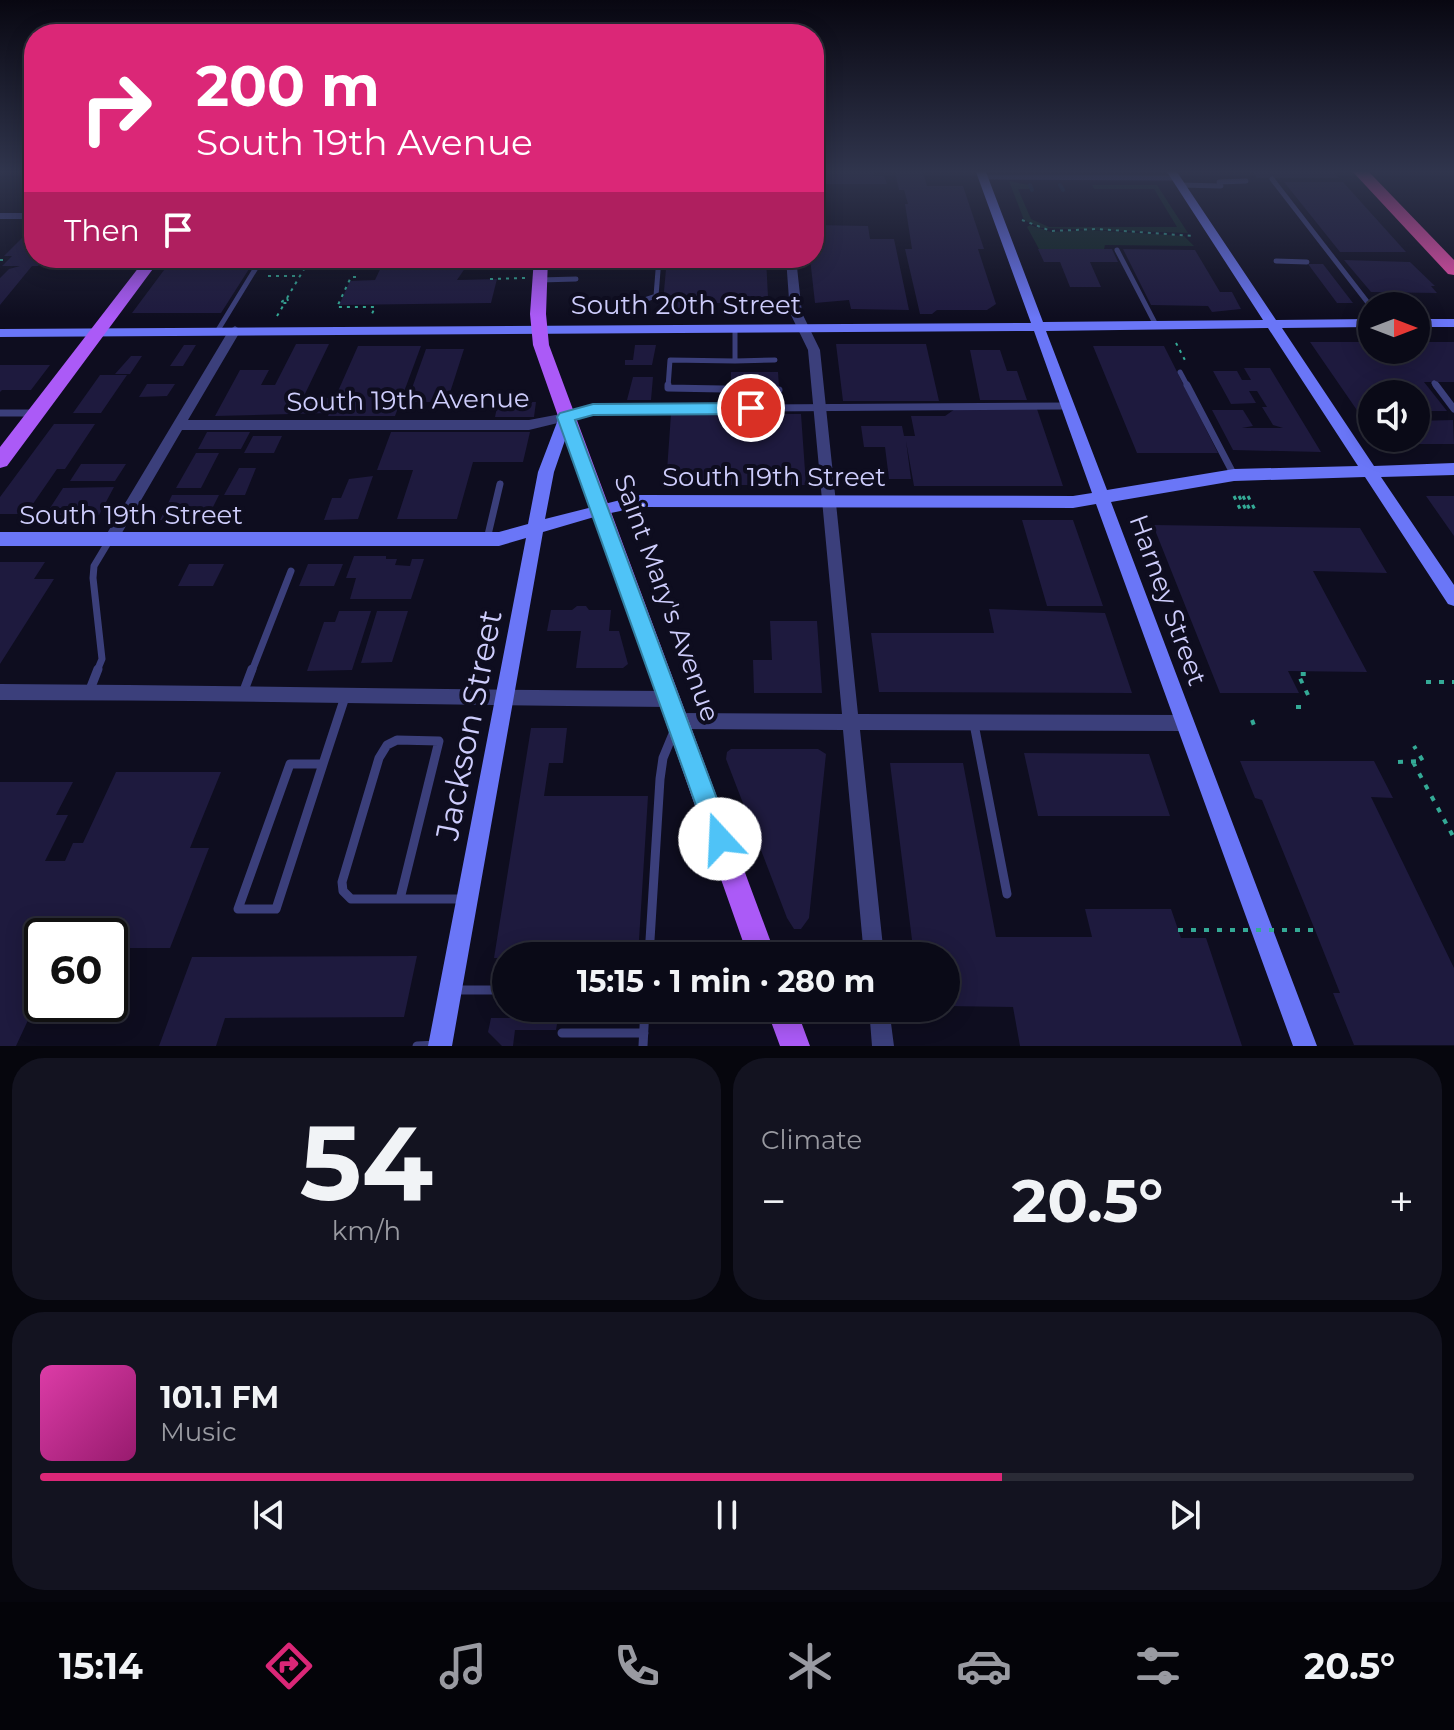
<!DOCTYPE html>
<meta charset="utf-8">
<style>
:root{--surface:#0a0a17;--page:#131320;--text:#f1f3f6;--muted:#999aa1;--line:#2a2b36;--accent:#db2777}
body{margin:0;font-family:Montserrat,sans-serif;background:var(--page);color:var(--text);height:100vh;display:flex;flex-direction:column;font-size:30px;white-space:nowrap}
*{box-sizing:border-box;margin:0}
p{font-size:26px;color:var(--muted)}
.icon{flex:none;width:44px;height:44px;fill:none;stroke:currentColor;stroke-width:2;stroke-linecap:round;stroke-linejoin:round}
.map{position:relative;height:1046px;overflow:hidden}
.side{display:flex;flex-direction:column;gap:12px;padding:12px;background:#06060d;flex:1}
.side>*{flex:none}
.hud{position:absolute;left:24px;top:24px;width:800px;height:244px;border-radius:32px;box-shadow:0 4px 20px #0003,0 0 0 2px var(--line);background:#db2777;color:#fff;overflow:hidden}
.needle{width:52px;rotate:90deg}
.buttons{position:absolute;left:1358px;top:292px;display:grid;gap:16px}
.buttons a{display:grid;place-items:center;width:72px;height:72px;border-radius:50%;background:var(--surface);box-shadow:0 4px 20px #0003,0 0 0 2px var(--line);font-size:40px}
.speed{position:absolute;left:24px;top:918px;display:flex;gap:16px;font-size:40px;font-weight:700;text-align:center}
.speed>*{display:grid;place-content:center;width:104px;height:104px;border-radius:50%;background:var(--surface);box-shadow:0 4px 20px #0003,0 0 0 2px var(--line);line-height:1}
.speed .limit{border:4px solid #111;border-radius:12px;background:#fff;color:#111}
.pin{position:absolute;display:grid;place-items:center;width:68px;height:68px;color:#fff;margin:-34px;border:4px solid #fff;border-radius:50%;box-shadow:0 2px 8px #0007}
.me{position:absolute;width:88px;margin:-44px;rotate:340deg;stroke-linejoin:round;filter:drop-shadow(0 0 6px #0008)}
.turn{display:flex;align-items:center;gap:28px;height:168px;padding:0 40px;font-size:36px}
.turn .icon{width:104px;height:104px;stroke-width:2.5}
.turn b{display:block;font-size:56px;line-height:68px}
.then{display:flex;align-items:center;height:76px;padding:0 40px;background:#0003;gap:16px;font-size:30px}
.big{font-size:60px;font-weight:700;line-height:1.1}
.side .tile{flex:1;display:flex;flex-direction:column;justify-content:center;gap:12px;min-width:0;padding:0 28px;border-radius:32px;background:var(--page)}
.side .dial{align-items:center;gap:0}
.dial b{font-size:104px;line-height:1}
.song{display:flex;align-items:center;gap:24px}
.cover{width:96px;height:96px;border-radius:12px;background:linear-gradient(135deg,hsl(320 70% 55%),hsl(320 70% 35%))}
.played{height:8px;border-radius:4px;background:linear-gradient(90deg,var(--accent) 70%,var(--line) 70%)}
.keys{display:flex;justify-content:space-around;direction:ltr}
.heat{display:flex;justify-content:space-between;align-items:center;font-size:44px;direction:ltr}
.side .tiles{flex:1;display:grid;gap:12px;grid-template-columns:1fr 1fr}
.tile:last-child{grid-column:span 2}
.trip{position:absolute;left:492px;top:942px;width:468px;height:80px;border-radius:40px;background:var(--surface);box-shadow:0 4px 20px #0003,0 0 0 2px var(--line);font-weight:700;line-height:80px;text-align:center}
.menu{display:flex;height:128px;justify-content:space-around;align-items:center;background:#040409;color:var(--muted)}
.menu .icon{width:56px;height:56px}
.menu .on{color:var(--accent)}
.menu b{font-size:36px;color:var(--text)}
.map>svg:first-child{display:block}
.green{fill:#112825}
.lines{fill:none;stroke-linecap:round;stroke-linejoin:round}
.stream{stroke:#0b213a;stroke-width:4}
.building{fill:#1e1a3e}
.path-far2{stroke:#34aa96;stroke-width:2;stroke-dasharray:3 5;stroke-linecap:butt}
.path-far1{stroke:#34aa96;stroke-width:3;stroke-dasharray:4 6;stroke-linecap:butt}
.path{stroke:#34aa96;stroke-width:4;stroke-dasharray:5 8;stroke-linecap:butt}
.lane-far2{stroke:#3b3f7b;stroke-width:5}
.lane-far1{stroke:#3b3f7b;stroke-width:7}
.lane{stroke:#3b3f7b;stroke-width:9}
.street{fill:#3b3f7b;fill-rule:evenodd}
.secondary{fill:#6a76f7;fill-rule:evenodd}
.primary{fill:#ab5af7;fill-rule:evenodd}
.highway{fill:#f64fb1;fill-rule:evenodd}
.path-bridge{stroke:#34aa96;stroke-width:4;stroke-dasharray:5 8;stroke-linecap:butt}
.route{fill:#4fc3f7;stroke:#337fa1;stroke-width:2}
.labels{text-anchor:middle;stroke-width:8;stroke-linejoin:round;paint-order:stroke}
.street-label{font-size:26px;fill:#cecdfc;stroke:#0e0d1f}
.near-street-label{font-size:32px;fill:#cecdfc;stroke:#0e0d1f}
</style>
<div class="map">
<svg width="1454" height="1046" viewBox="0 0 1454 1046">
<rect width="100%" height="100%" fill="#0e0d1f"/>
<!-- green -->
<path class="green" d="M1009,181L1029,185L1031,189H1018L1031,219L1049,227H1177L1154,189H1094L1092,185H1157L1188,233L1041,228L1024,220Z
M1030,225L1051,232L1090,230L1184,236L1194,246L1105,245L1104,249H1039L1027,227Z"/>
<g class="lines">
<!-- stream -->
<path class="stream" d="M1030,185L1032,190
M1060,185L1063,190"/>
</g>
<!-- building -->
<path class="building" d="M815,172H873L874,176H884L887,184H818Z
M895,172H923L927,186H963L984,249H978L996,304L987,310H937L932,314H920L905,249H912L905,204H908L904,190H899Z
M1252,172H1333L1339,178H1257Z
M1284,182H1343L1406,252H1340Z
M814,225L868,226L870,239H894L909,310L851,309L849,300L815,303L810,258H814Z
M30,230H34V258H46L38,266H32L0,305V278L9,269L20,266H2L12,256H4Z
M1038,249H1112L1118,262H1090L1101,287H1070L1060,262H1044Z
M1123,249L1195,250L1220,292H1232L1241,309L1212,312L1208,306L1151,305Z
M74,258H137L130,267L66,266Z
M173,258H256L221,313H132Z
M267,258H300L296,264H263Z
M318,258H347L344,264H315Z
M397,258H472L457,280L497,279L491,303L339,305L350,281L375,280L384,261Z
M667,258H766L768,297H730V303H704L703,313H662Z
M1344,260L1410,262L1435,286H1431L1437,293L1371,292Z
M1308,264H1323L1353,303H1337Z
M1310,342H1372V350H1416V342H1454V382H1424L1447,411H1416V394H1372V432Z
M296,344H329L303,398H335L358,346H421L395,416H328L329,413L215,416L240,370H269L261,385H275Z
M836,344H926L939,401H843Z
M184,345H196L183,366H170Z
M635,345H656L652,365H625V360H633Z
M1093,346H1164L1218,453H1137Z
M426,349H464L447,402H407Z
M970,350H1000L1007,371H1017L1027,400H980Z
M131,356H142L130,374H115Z
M0,365H50L31,390H2L0,392Z
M1244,368H1270L1321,452L1233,450L1212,410H1243L1253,426L1242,428H1283L1273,425L1262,407H1267L1257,391H1249L1256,403L1231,404L1213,371H1237L1242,380H1251Z
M731,372H778L779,387L731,386Z
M100,375H127L101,413H73Z
M633,377H653L651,400H627Z
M147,384H175L167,396L139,397Z
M498,402H536L534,417H495Z
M955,409H1037L1063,486H914L906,441L911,479H889L885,447H864L861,426H902L904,436H915L911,416H945Z
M671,414H801L806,485H666Z
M1453,420L1454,444H1380L1376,438H1416V421Z
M54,424H95L65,469H57L26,514H0V497Z
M207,432H250L241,449H198Z
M391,432H530L523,462H473L457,519H397L413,470H377Z
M253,436H282L274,453H244Z
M196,453H219L201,488H176Z
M81,464H126L115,481H70Z
M239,468H256L245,495H224Z
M373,476L358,519L324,520L332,498H341L349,479Z
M114,487L99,515H59L64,508H50L63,488Z
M172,495H219L209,515H204L201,520H183L186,515H180L177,520H160Z
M1426,496H1454V536Z
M1022,520H1073L1103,606H1047Z
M1153,525L1360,528L1387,573L1313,571L1367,672L1288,671L1299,693H1220Z
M354,556H386V559H397L395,565L410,566L412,559H424L411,599H350L356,578H346Z
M0,562H45L34,579H54L0,664Z
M189,564H224L213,586H178Z
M308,564H343L334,586H299Z
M577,606H586L589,610H611L609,631H619L628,664L623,668H576L581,631H547L551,610H572Z
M989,609L1105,613L1132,693L879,692L871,633H994Z
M339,611H371L352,670L307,671L324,622H335Z
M377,611H408L392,662L361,663Z
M770,621H817L822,693H754L753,660H772Z
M531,728H567L563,763H549L544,796H648L638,956L494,958Z
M731,749H818L826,754L809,918L801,929H794L787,918L726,759L727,752Z
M1024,753L1149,754L1170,816H1038Z
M1240,761H1374L1393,798L1371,797L1454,968V1045H1354L1333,993H1340L1315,930L1262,800L1255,798Z
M890,763H963L996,937H1092L1085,909H1171L1181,938H1206L1242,1046H1020L1013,1007L946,1006V956H914Z
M116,772H221L190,848H209L170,948H110V936H42V990L16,1046H0V782H73L56,815H68L45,861H65L73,843H83Z
M417,956L404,1017L225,1018L216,1046H159L192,957Z
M491,1018H558L556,1030H515L513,1046H502L488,1032Z"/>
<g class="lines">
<!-- path-far2 -->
<path class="path-far2" d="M1022,220L1051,231L1097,229L1193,236
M0,260H4
M268,276H300
M356,277H351L337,307H375L371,316
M490,279L526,278
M287,298L307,264
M287,298L289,303H280Z
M277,316L283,306
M1176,343L1187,364"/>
<!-- path-far1 -->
<path class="path-far1" d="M1234,496L1240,509
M1239,496L1246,510
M1243,496L1250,510
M1248,496L1255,510"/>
<!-- path -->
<path class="path" d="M1426,682H1454
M1308,695L1298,674H1311
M1296,707H1306
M1252,720L1255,728
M1398,762L1423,761L1414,746
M1413,762L1454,838"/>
<!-- lane-far2 -->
<path class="lane-far2" d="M983,177L1176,178
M1272,179L1372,308
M1219,182L1246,181
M1181,185L1221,186
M1117,250L1156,325
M1276,261L1307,262
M540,280L576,279
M644,300L656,296L659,258
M735,329V361L775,360
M218,330L262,258
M1180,372L1188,387
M1434,383L1437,387
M668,387L670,360L735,361"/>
<!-- lane-far1 -->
<path class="lane-far1" d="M668,385V388L779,390
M1187,385L1234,475
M1436,385L1454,409
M0,413H34
M568,416L593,409L1068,406
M487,539L500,484
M97,671L102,659L93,578L94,566L109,541
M252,671L291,571"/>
<!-- lane -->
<path class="lane" d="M89,692L98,669
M243,693L252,669
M974,724L1007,894
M397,740L439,741L400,899H351L343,891L342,882L379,758L387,745Z
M290,764H323L276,909H238Z
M323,764L345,697
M400,899H465
M649,956L660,779L663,758L675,729
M452,990H506
M562,1033H644
M417,1046L438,1045
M643,1046L645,1008"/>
<!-- street -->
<path class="street" d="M0,213H34V219H0Z
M786,258H796L802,313L820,350L858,714L1186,715L1192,717L1194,723L1192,729L1186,731L860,730L884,956H864L843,730L678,729L672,727L670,721L672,715L678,713L842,714L808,350L790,313Z
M235,326L241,330L188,420H529L566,413L572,417L566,421L529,430H182L116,543H106L104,539L106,535L229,330Z
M0,684C223,685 447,690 670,691L676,694L678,699L676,704L670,707C447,705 223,700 0,700Z
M869,1008H889L894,1046H872Z"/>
<!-- secondary -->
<path class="secondary" d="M976,172H986L1043,322L1263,320L1167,172H1177L1276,320L1372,319V327L1282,328L1374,466L1454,463V475L1381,477L1454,585V606L1448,604L1365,477L1234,481L1111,502L1317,1046H1293L1096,504L1073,508L640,507L601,515L543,532L452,1046H428L526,538L499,546H0V532H499L528,524L538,472L559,417L566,412L573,417L554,472L545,519L640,495L1073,496L1092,493L1034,331L0,337V329L1031,323ZM1268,328L1358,466L1234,469L1107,490L1046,331Z
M1416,319H1454V327H1416Z"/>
<!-- primary -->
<path class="primary" d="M146,258H161L7,466L0,468V447Z
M534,258H548L546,314L549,345L776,956H748L533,345L530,314Z
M766,1008H796L810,1046H780Z"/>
<!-- highway -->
<path class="highway" d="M1353,172H1369L1454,260V275L1448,274Z"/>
<!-- path-bridge -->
<path class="path-bridge" d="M1178,930H1315"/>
</g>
<!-- sky -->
<linearGradient id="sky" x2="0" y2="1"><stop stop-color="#080711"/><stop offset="0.54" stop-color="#30354d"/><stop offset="1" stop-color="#30354d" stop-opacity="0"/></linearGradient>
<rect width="1454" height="318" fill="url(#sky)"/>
<!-- route -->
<path class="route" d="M751,403L759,408L751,414L593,415L575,420L732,839L729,847L720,851L712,847L708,839L557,417L560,413L593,404Z"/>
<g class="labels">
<!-- street labels -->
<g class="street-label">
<text x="686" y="314">South 20th Street</text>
<text transform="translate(408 400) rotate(-1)" y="9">South 19th Avenue</text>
<text x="774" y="486">South 19th Street</text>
<text x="131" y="524">South 19th Street</text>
<text transform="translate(667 598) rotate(70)" y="9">Saint Mary's Avenue</text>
<text transform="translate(1168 600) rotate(70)" y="9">Harney Street</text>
</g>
<!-- near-street labels -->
<g class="near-street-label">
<text transform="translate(469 725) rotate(-79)" y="11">Jackson Street</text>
</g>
</g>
</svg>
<div class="buttons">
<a><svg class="needle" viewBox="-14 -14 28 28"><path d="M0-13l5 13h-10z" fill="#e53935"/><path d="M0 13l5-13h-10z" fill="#999aa1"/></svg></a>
<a><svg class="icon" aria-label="sound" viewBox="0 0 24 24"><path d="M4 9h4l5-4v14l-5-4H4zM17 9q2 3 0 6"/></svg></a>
</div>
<div class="speed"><div class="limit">60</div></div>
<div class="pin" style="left:751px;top:408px;background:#d93025"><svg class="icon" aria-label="arrive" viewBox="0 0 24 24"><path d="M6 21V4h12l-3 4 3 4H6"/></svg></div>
<svg class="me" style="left:720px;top:839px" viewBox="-20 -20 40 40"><circle r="19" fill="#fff"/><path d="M0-13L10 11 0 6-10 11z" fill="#4fc3f7"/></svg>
<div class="trip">15:15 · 1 min · 280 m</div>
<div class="hud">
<div class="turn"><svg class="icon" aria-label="right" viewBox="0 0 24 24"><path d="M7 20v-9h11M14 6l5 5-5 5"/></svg><div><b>200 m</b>South 19th Avenue</div></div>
<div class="then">Then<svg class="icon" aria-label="arrive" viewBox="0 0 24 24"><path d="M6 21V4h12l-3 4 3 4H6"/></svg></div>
</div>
</div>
<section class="side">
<div class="tiles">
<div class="tile dial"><b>54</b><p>km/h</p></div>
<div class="tile"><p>Climate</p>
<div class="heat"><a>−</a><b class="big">20.5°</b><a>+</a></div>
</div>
<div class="tile">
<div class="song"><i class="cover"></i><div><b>101.1 FM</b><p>Music</p></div></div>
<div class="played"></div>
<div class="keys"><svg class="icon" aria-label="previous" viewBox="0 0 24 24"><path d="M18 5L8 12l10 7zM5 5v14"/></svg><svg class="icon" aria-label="pause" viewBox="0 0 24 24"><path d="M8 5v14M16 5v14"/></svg><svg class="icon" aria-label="next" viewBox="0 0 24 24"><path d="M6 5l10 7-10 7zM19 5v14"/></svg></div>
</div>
</div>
</section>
<nav class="menu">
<b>15:14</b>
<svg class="icon on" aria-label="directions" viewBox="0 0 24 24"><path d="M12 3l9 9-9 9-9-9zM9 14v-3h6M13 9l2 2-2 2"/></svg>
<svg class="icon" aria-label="music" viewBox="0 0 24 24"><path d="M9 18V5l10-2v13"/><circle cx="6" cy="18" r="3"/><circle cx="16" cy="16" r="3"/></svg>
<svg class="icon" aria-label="phone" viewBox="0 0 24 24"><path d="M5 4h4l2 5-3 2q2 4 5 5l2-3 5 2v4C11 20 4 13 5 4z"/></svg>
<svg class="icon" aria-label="climate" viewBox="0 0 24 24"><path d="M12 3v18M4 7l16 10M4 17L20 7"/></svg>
<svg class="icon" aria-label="car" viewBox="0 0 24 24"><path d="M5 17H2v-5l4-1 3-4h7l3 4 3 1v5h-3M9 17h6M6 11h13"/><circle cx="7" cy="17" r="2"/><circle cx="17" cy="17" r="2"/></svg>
<svg class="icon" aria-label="filters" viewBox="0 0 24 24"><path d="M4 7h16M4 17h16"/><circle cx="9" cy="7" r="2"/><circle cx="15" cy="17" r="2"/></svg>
<b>20.5°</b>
</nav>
